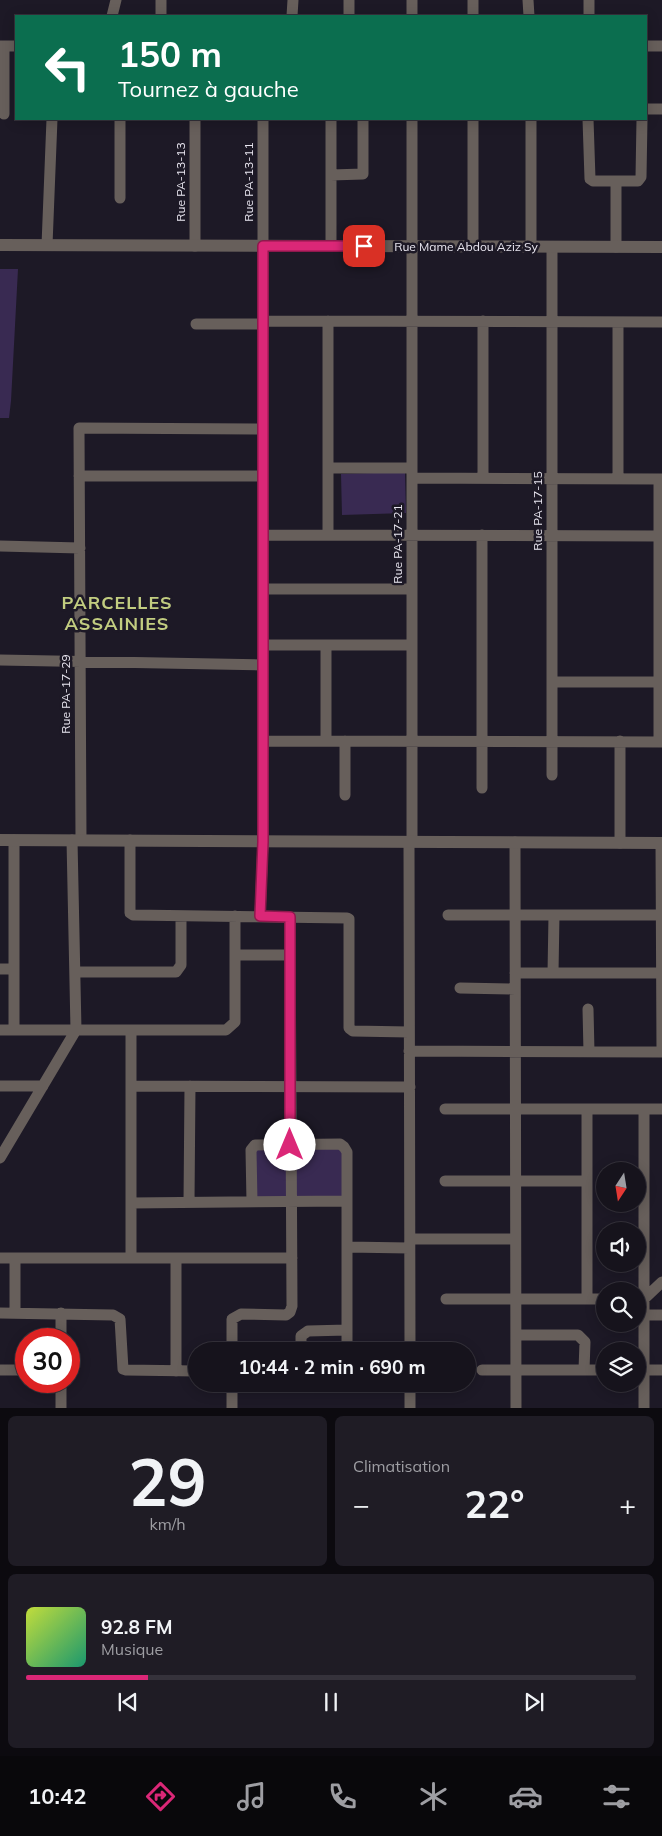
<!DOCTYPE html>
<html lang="fr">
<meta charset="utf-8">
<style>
:root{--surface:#16131c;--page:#1f1c25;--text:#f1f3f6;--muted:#9e9ea3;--line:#35323b;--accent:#db2777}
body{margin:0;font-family:Mulish,sans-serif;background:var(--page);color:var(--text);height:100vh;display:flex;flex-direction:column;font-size:19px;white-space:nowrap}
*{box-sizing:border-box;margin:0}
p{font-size:16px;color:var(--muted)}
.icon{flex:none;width:28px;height:28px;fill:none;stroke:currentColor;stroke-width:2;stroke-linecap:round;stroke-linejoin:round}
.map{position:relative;height:1408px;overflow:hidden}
.sheet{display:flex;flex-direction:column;gap:8px;padding:8px;background:#0c0a0f;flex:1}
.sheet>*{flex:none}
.hud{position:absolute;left:15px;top:15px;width:632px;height:105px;border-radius:0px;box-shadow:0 2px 12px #0003,0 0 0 1px var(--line);background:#0b6e4f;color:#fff;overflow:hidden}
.needle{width:32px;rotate:192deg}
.fabs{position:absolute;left:596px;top:1162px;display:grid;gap:10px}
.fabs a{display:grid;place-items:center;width:50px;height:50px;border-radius:50%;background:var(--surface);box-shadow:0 2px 12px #0003,0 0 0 1px var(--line);font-size:25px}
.speed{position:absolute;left:15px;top:1328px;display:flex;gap:10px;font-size:25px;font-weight:700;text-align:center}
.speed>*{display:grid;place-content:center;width:65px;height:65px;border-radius:50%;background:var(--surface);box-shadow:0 2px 12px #0003,0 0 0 1px var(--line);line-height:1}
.speed .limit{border:8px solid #d22;background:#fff;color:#111}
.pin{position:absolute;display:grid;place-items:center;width:42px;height:42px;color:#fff;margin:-21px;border-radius:10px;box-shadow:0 2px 8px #0006}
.me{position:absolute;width:55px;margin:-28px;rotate:0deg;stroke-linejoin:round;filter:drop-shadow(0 0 4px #0008)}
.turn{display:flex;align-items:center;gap:18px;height:105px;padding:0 20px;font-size:22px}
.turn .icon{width:65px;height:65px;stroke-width:2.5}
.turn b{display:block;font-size:35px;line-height:42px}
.big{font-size:38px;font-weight:700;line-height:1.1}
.sheet .card{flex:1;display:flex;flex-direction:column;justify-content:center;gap:8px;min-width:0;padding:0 18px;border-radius:8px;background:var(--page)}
.sheet .dial{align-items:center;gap:0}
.dial b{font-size:65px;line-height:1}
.song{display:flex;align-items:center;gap:15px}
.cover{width:60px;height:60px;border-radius:8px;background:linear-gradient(135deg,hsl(70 70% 55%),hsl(160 70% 35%))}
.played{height:5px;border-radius:2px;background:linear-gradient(90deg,var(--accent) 20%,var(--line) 20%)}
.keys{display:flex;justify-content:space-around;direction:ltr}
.heat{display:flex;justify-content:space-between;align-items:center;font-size:28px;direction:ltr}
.sheet .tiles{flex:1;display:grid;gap:8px;grid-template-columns:1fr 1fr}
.card:last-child{grid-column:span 2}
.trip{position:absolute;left:188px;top:1342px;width:288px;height:50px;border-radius:25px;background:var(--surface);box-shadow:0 2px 12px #0003,0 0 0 1px var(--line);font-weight:700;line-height:50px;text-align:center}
.dock{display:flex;height:80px;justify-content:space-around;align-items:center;background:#09080b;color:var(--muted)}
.dock .icon{width:35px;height:35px}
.dock .selected{color:var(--accent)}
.dock b{font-size:22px;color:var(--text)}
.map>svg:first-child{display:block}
.green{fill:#392a52}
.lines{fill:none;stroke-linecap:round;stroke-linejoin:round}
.minor{stroke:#675f5b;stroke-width:11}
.tertiary{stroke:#675f5b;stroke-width:12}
.route-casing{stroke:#8e194d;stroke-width:12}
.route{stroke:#db2777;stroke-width:9}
.labels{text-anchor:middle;stroke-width:5;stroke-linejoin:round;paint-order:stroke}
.street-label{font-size:12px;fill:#e9e6f0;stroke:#1d1926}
.district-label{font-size:18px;font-weight:bold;letter-spacing:1px;fill:#c2cd80;stroke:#1d1926}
</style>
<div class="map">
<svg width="662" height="1409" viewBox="0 0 662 1409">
<rect width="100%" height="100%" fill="#1d1926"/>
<!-- green -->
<path class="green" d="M0,269H18L11,401L9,418H0Z
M405,472L406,513L342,515L341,474Z
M250,1148H344V1199L249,1198Z"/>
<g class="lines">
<!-- minor -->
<path class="minor" d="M161,0V16
M412,0V16
M473,0V16
M528,0L529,16
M589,0V16
M112,16L116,0
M292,16L293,0
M349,16V0
M0,46H16
M646,46H662
M646,109H662
M4,114V46
M195,119V246
M331,119V246
M412,119V842
M531,119V247
M588,119L590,179L593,181H638L641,177L642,119
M331,175L363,174V119
M120,198V119
M47,245L52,119
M473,247V119
M616,247V181
M263,321L662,322
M483,321V478
M618,322V479
M196,324H263
M328,468H412
M79,476H263
M412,478L662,479
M659,479V742
M263,535L659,536
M328,535V321
M482,535V788
M0,546L80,548
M263,589H412
M263,645H412
M0,660L263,665
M552,682H659
M263,741L662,742
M326,741V645
M345,741V795
M552,775V247
M81,840L79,428L263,429
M130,840V913L133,915L347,918L349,919V1028L353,1031L409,1032
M409,842L410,1351
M515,842L516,1409
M620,843V741
M661,843L662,1052
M448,915H662
M260,916L263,842V119
M235,955H290
M0,969H14
M75,972H176L181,965V916
M515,973H662
M553,973L554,915
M460,988L515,989
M588,1009L589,1052
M0,1030H226L235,1022V916
M14,1030V840
M131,1030V1258
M409,1051L662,1052
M0,1086H43
M131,1086L410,1087
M445,1109H662
M0,1158L76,1030L72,840
M445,1181H587
M189,1202L190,1086
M252,1202L251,1150L255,1145L340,1144L344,1147L347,1152V1351
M131,1203L347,1201
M410,1239H515
M347,1247L409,1248
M0,1258H292
M176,1258V1371
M446,1299H605
M587,1299V1109
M642,1299H644L662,1282
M0,1313L113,1315L120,1319L123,1369L126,1370L196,1371
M15,1313V1258
M61,1313V1339
M644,1315H662
M516,1335H578L585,1342L584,1370
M232,1351V1319L241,1314L286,1315L290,1312L292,1306L290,917
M301,1351V1336L308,1331L347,1330
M0,1370H26
M482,1370H605
M639,1370H662
M232,1384V1409
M410,1384V1409
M61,1409V1381
M644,1409V1109"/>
<!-- tertiary -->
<path class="tertiary" d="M0,245L662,247
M0,840L662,843"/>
</g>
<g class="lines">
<defs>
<path id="route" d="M290,1145V917L260,916L263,842V246H364"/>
</defs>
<!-- route casing -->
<use href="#route" class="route-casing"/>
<!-- route -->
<use href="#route" class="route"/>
</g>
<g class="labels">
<!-- street labels -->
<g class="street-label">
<text transform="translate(181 182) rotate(-90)" y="4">Rue PA-13-13</text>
<text transform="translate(249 182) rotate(-90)" y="4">Rue PA-13-11</text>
<text x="466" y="251">Rue Mame Abdou Aziz Sy</text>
<text transform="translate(538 511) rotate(-90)" y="4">Rue PA-17-15</text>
<text transform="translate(398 544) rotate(-90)" y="4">Rue PA-17-21</text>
<text transform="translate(66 694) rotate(-90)" y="4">Rue PA-17-29</text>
</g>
<!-- district labels -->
<g class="district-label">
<text x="117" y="609">PARCELLES<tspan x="117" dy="21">ASSAINIES</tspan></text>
</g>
</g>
</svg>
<div class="fabs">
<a><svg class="needle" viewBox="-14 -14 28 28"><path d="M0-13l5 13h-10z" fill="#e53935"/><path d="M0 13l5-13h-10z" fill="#9e9ea3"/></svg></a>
<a><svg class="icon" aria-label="sound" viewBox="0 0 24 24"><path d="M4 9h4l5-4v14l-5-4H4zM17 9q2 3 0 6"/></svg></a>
<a><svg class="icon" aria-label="search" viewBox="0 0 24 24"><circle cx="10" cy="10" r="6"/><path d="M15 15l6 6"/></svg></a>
<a><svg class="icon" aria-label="layers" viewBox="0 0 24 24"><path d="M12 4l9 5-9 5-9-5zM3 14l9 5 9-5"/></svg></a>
</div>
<div class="speed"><div class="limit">30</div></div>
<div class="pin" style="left:364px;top:246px;background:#d93025"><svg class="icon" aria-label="arrive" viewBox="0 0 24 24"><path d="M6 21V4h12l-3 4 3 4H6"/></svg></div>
<svg class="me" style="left:290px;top:1145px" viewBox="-20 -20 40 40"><circle r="19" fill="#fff"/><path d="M0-13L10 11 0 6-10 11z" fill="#db2777"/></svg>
<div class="trip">10:44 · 2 min · 690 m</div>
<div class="hud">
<div class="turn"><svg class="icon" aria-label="left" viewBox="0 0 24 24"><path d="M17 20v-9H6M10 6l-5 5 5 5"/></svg><div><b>150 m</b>Tournez à gauche</div></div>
</div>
</div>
<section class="sheet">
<div class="tiles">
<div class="card dial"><b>29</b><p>km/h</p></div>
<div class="card"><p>Climatisation</p>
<div class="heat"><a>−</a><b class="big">22°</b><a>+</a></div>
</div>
<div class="card">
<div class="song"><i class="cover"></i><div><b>92.8 FM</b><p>Musique</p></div></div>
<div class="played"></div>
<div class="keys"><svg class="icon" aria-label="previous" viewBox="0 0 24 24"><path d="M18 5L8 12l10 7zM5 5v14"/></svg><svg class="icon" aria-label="pause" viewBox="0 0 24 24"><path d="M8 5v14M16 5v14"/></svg><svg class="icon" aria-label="next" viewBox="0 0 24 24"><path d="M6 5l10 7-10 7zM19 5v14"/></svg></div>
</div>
</div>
</section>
<nav class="dock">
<b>10:42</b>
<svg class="icon selected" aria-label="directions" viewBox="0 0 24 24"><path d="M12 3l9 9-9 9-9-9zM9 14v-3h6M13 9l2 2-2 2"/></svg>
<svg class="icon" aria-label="music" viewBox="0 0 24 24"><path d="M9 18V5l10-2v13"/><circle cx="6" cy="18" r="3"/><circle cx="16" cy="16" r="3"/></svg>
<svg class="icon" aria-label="phone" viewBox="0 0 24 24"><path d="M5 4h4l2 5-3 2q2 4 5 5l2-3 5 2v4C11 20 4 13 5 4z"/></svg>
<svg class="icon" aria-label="climate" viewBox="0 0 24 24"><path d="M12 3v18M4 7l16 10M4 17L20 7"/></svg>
<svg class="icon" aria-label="car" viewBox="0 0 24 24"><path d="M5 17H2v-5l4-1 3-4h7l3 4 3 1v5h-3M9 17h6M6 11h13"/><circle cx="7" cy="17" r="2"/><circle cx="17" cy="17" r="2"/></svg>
<svg class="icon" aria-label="filters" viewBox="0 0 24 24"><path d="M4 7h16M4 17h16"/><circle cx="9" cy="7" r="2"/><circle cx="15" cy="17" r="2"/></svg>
</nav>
